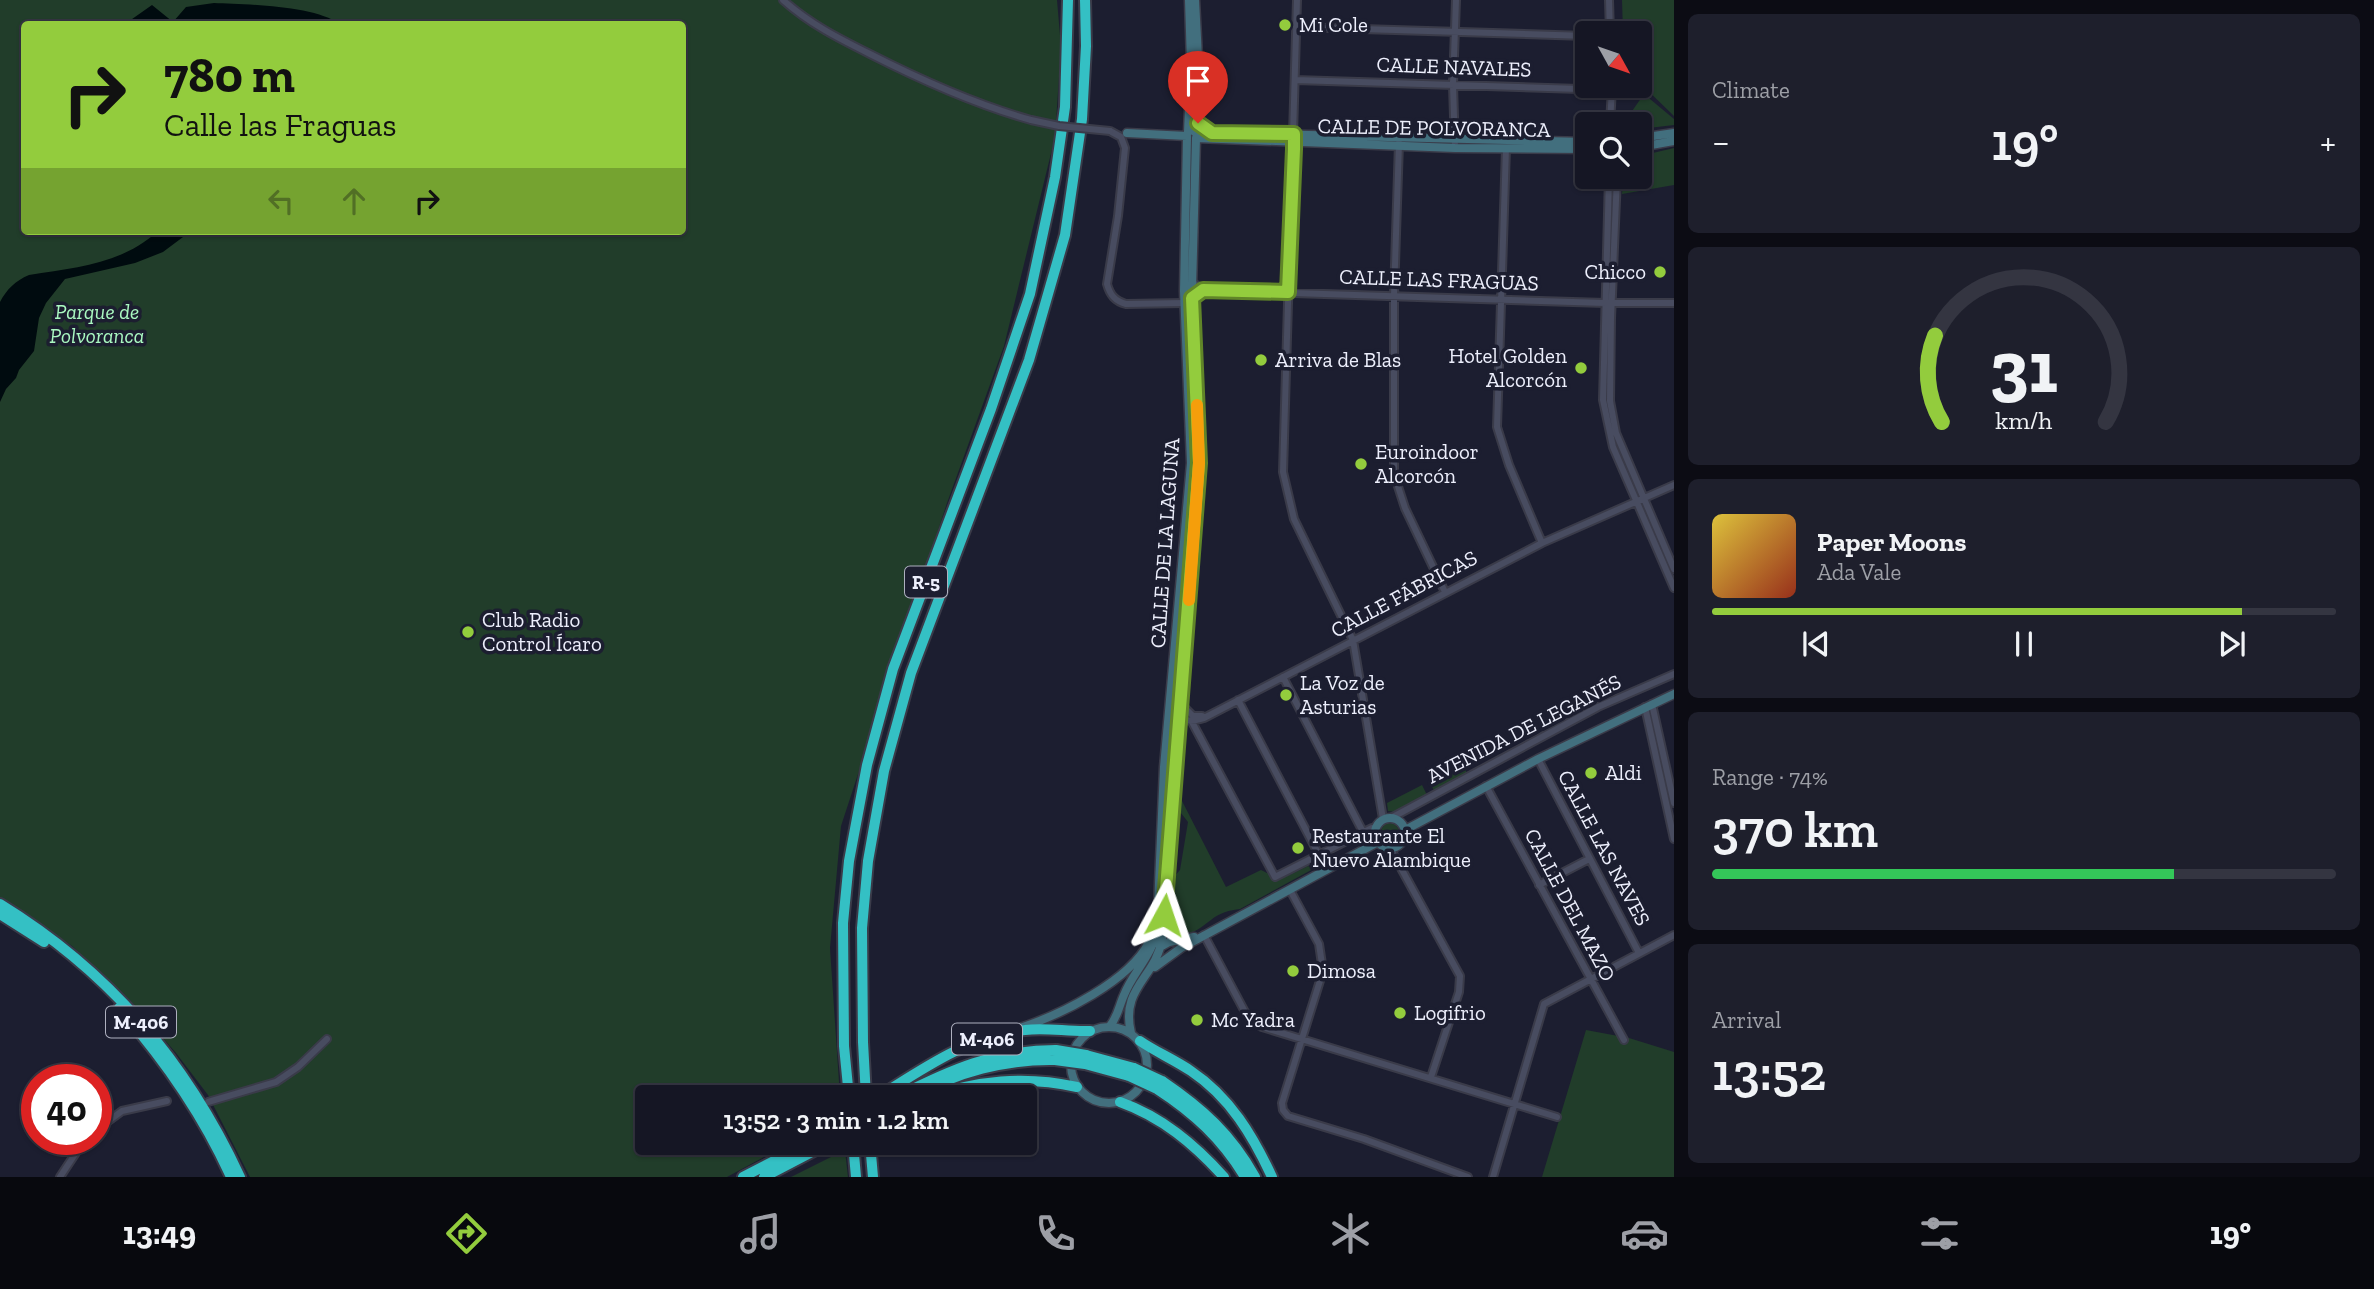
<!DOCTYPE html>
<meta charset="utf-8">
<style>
:root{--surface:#151624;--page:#1e1f2c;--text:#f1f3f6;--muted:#9d9fa6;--line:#343541;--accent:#93cc3d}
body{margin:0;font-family:"Zilla Slab",serif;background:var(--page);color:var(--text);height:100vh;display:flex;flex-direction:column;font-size:26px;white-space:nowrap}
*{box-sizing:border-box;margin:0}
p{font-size:23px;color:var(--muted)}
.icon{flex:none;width:38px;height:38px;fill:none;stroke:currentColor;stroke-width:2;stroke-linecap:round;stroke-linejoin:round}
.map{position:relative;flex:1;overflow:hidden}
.drawer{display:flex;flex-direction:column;gap:14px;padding:14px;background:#0c0c14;width:700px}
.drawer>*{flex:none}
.hud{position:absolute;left:21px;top:21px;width:665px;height:214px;border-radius:7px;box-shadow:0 2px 5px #0004,0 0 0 2px var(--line);background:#93cc3d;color:#111;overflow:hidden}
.needle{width:46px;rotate:130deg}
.buttons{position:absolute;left:1575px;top:21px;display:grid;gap:14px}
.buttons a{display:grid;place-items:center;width:77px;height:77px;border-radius:7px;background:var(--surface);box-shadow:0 2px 5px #0004,0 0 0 2px var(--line);font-size:35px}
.speed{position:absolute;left:21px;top:1064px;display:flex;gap:14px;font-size:35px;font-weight:700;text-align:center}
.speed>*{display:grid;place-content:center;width:91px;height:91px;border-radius:50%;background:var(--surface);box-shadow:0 2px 5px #0004,0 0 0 2px var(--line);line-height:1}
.speed .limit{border:10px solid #d22;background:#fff;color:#111}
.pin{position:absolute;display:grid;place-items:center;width:60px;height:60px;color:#fff;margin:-72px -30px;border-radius:50% 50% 50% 0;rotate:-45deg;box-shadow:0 0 7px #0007}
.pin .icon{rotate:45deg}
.me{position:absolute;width:77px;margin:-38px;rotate:5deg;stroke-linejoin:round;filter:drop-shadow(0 0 5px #0008)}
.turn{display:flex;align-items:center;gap:24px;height:147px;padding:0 28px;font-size:32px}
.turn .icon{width:91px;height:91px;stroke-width:2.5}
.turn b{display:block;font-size:49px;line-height:60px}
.lanes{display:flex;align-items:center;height:66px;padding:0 28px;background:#0003;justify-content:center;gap:35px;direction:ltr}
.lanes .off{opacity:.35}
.big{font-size:52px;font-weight:600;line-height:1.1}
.drawer .card{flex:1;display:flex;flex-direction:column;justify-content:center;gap:10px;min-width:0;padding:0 24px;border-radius:10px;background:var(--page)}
.drawer .dial{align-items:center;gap:0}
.dial svg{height:182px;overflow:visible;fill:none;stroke:var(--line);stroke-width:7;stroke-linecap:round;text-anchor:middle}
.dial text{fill:var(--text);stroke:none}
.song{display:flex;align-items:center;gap:21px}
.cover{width:84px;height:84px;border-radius:10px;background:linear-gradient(135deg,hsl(50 70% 55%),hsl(10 70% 35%))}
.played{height:7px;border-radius:4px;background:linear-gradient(90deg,var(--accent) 85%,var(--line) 85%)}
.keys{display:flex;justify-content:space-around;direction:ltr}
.heat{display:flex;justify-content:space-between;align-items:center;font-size:38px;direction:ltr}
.charge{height:10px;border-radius:5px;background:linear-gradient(90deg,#34c759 74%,var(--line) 0)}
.trip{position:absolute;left:635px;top:1085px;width:402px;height:70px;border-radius:7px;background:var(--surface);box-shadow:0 2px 5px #0004,0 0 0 2px var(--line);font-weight:600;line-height:70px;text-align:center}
.tab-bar{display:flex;height:112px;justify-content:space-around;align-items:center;background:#08090e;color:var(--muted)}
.tab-bar .icon{width:49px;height:49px}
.tab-bar .current{color:var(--accent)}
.tab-bar b{font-size:32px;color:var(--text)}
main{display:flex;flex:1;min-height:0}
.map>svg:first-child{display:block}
.green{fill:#213d2a;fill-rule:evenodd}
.water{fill:#000b0f}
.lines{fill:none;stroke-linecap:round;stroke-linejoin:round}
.street-casing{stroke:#3a3b49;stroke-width:10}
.secondary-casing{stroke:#3a3b49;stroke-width:11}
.highway-casing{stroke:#3a3b49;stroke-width:14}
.street{stroke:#484c60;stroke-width:6}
.secondary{stroke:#426f7e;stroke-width:8}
.highway{stroke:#34c0c4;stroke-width:10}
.street-bridge-casing{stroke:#3a3b49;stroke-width:10;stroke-linecap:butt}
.highway-bridge-casing{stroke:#3a3b49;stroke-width:14;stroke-linecap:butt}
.street-bridge{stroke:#484c60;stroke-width:6}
.highway-bridge{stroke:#34c0c4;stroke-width:10}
.route-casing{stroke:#608528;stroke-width:18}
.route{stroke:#93cc3d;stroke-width:12}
.slow{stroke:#f59e0b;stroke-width:12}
.poi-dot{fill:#93cc3d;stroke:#1c1e30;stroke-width:2.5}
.labels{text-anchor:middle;stroke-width:7;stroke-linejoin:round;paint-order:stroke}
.shield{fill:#1c1e30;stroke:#aeb0bf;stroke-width:2}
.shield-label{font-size:19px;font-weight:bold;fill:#edeffc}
.poi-label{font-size:21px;fill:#edeffc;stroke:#1c1e30;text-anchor:start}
.street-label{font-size:21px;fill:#edeffc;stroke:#1c1e30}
.park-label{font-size:21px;font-style:italic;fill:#aaf9c1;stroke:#1c1e30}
</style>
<main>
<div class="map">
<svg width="1674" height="1177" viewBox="0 0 1674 1177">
<rect width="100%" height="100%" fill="#1c1e30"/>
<!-- green -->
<path class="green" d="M0,0H1057L1061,47L1055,137L1004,346L947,503L841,826L830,948L840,1097H648V1143H790L727,1177H250L208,1095L176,1053L127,997L72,946L0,898ZM24,24H682V231H24Z
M1622,0H1674V116L1640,83V33H1623Z
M1644,94L1674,119V125L1640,129V124H1623Z
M1674,148V185L1622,194L1623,177H1640V156Z
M1462,763L1467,773L1435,792L1429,782Z
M1422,785L1427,795L1395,812L1388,811L1387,803Z
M1180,797L1226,887L1261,870C1283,882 1287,876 1308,866L1313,869L1240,909C1230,910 1219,913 1211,920C1200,928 1194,935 1179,933L1172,925L1174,877L1180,870L1188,822L1177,808Z
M1381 832a9 9 0 1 1 18 0a9 9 0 1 1-18 0Z
M1586,1030L1629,1038L1674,1052V1177H1542Z
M845,1150L848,1177H791Z"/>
<!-- water -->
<path class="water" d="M214,3C244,4 317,6 339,24H125L152,5L173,22L186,7Z
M158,231H191L163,252L135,263L65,279L46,303L39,318L34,351L19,370L16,378L6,389L0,402V302C7,289 15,281 29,275C77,267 120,265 158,231Z"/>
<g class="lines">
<defs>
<path id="street" d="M783,0C810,24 838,38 870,54C923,81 974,104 1031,120
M1297,0L1283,472L1294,519L1353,640L1383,819
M1609,0L1610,33
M1296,27L1587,36
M1295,80L1612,90
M1610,124L1612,88
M1110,131L1121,137L1125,148L1118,216L1107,284C1110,295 1115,301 1126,304L1184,303
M1399,143L1394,295V474L1405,508L1445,592
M1455,148L1453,85L1456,0
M1506,148L1497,427L1509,465L1542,543
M1609,177L1603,400L1613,447L1674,588
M1617,177L1611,318L1610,401L1616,433L1674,569
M1192,282L1203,290L1605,303H1674
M1283,677L1363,832
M1173,698C1175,720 1183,724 1204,718L1542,543L1674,485
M1238,700L1319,855
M1652,704L1674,803
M1182,705L1193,716H1202
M1645,707L1674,839
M1192,722L1275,877L1372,828L1375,829
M1538,759L1639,953
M1486,786L1624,1040
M1391,818L1598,707L1674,674
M1390,848L1460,976L1459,992L1431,1077
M1539,885L1589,859
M1290,890L1319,944L1323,971L1282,1103L1283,1110L1288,1116L1364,1139L1468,1177
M1204,935L1245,1012L1254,1023L1262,1027L1557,1117
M208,1102L276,1082L298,1067L327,1039
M96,1130L122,1111L167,1101
M60,1177L85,1139
M1493,1177L1544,1004L1674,935"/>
<path id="secondary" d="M1188,132L1191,63L1189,0
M1195,132L1587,142
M1195,132L1198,57L1195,0
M1127,133L1187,136
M1640,138L1674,133
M1640,147L1674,141
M1375 833a15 15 0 1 1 30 0a15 15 0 1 1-30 0Z
M1405,830L1538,759L1674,694
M1168,915C1169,927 1172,936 1185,938
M1160,947L1169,942L1194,937
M1155,967L1181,948L1378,842
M1110,1026C1118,1016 1119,1006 1124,995C1133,972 1152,956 1157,930L1164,767L1191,463L1184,291L1187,137
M1071 1065a38 38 0 1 1 76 0a38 38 0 1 1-76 0Z
M1020,1028C1060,1015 1130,981 1149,942
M1131,1033C1120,987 1156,978 1162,939L1199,463L1192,289L1196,138L1455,148L1587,149"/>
<path id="highway" d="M0,904C109,971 186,1061 240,1177
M0,914L44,942
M119,1008C165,1060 202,1113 231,1177
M1140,1041C1156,1052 1175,1060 1191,1071C1230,1097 1253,1136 1272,1177
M1086,1055L1134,1068
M1085,1064L1129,1076
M1162,1081C1203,1109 1231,1134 1255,1177
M1157,1089C1194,1113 1222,1139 1245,1177
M849,1097L844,1046L843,923L849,861L867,765L893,669L991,409L1030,294L1055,177L1065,107L1068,0
M866,1097L863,1042L862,928L868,861L884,771L911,673L1029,360L1065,235L1082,119L1086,46L1085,0
M878,1097C924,1068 969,1036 1025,1030C1046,1027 1068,1032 1090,1031
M897,1097C950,1070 995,1050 1056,1050
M914,1097C955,1072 1007,1059 1055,1060
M926,1097C979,1081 1023,1075 1077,1087
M1120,1102C1162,1117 1194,1144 1224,1177
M853,1143L856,1177
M870,1143L873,1177
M743,1177L809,1143
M764,1177L829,1143"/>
</defs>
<!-- street casing -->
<use href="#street" class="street-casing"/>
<!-- secondary casing -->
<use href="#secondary" class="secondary-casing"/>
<!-- highway casing -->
<use href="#highway" class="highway-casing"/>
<!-- street -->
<use href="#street" class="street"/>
<!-- secondary -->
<use href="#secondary" class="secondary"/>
<!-- highway -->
<use href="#highway" class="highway"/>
<defs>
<path id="street-bridge" d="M1031,120L1059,126L1110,131"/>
<path id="highway-bridge" d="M1056,1050L1086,1055
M1055,1060L1085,1064
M1134,1068L1162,1081
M1129,1076L1157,1089"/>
</defs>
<!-- street-bridge casing -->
<use href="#street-bridge" class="street-bridge-casing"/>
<!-- highway-bridge casing -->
<use href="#highway-bridge" class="highway-bridge-casing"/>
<!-- street-bridge -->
<use href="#street-bridge" class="street-bridge"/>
<!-- highway-bridge -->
<use href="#highway-bridge" class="highway-bridge"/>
</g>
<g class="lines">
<defs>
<path id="route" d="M1164,915L1199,463L1192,298L1203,290L1288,292L1294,149V134L1212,133L1198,123"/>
</defs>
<!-- route casing -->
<use href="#route" class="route-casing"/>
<!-- route -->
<use href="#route" class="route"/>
<!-- slow -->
<path class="slow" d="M1189,600L1199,463L1197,405"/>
</g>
<!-- markers -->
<g class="poi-dot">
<circle cx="1285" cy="25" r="7"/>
<circle cx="1660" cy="272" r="7"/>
<circle cx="1261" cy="360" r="7"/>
<circle cx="1581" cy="368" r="7"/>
<circle cx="1361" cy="464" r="7"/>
<circle cx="468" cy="632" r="7"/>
<circle cx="1286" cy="695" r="7"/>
<circle cx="1591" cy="773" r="7"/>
<circle cx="1298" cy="848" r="7"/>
<circle cx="1293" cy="971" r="7"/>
<circle cx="1400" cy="1013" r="7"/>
<circle cx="1197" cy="1020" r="7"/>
</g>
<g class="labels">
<!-- shield labels -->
<g class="shield">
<rect x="905" y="566.5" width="42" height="31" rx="5"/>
<rect x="106" y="1006.5" width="70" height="31" rx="5"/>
<rect x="952" y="1023.5" width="70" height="31" rx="5"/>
</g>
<g class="shield-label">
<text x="926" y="589">R-5</text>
<text x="141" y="1029">M-406</text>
<text x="987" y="1046">M-406</text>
</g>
<!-- poi labels -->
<g class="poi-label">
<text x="1299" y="32">Mi Cole</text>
<text x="1646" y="279" text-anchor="end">Chicco</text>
<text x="1567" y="363" text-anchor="end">Hotel Golden<tspan x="1567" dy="24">Alcorcón</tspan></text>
<text x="1275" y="367">Arriva de Blas</text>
<text x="1375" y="459">Euroindoor<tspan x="1375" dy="24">Alcorcón</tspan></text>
<text x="482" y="627">Club Radio<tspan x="482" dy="24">Control Ícaro</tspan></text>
<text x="1300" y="690">La Voz de<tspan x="1300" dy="24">Asturias</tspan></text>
<text x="1605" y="780">Aldi</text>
<text x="1312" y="843">Restaurante El<tspan x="1312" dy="24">Nuevo Alambique</tspan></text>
<text x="1307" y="978">Dimosa</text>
<text x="1414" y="1020">Logifrio</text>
<text x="1211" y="1027">Mc Yadra</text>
</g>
<!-- street labels -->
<g class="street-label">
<text transform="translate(1454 67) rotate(2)" y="7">CALLE NAVALES</text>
<text transform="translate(1434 128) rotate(1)" y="7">CALLE DE POLVORANCA</text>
<text transform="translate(1439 280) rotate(2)" y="7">CALLE LAS FRAGUAS</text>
<text transform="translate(1165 543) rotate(-86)" y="7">CALLE DE LA LAGUNA</text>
<text transform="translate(1404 594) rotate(-28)" y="7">CALLE FÁBRICAS</text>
<text transform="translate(1524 729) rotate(-27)" y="7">AVENIDA DE LEGANÉS</text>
<text transform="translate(1604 848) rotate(62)" y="7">CALLE LAS NAVES</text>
<text transform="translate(1570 905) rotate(62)" y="7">CALLE DEL MAZO</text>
</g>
<!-- park labels -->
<g class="park-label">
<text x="97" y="319">Parque de<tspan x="97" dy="24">Polvoranca</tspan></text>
</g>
</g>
</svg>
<div class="buttons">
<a><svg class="needle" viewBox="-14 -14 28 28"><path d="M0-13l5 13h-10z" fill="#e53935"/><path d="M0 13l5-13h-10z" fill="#9d9fa6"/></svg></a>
<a><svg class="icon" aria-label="search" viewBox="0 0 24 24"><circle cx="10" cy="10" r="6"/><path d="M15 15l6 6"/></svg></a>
</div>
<div class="speed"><div class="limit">40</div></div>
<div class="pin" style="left:1198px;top:123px;background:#d93025"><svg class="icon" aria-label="arrive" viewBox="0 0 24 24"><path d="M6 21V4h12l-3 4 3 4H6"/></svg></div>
<svg class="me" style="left:1164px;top:915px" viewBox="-20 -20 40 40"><path d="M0-17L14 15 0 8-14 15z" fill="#93cc3d" stroke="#fff" stroke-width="4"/></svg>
<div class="trip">13:52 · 3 min · 1.2 km</div>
<div class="hud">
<div class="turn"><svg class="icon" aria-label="right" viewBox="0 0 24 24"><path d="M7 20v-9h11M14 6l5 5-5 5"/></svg><div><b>780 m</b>Calle las Fraguas</div></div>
<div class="lanes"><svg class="icon off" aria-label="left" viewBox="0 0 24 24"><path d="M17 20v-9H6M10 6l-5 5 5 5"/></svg><svg class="icon off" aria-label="ahead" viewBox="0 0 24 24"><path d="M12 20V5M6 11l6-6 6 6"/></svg><svg class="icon" aria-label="right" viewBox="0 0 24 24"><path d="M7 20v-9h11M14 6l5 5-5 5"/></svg></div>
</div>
</div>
<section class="drawer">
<div class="card"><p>Climate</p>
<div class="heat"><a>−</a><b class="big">19°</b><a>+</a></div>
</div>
<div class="card dial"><svg viewBox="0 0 100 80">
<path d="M14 69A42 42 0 1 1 86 69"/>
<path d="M14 69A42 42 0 0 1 11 31" stroke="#93cc3d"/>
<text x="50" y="56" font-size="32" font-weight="700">31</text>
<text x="50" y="72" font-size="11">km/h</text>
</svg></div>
<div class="card">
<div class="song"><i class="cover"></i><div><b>Paper Moons</b><p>Ada Vale</p></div></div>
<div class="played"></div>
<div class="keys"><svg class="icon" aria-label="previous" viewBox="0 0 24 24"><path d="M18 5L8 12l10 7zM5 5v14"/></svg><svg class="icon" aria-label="pause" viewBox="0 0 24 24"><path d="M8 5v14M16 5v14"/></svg><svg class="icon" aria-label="next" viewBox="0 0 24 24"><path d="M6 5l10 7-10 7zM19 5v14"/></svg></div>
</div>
<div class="card"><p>Range · 74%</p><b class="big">370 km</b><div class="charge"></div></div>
<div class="card"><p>Arrival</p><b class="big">13:52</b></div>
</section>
</main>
<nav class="tab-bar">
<b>13:49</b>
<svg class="icon current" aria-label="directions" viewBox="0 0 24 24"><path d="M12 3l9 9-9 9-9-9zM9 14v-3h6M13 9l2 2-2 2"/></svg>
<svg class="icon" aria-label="music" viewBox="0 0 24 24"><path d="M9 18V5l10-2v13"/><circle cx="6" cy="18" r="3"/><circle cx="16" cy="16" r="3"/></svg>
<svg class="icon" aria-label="phone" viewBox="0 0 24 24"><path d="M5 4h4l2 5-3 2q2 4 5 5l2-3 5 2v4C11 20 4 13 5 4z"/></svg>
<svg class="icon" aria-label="climate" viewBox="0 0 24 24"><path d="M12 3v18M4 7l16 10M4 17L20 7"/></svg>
<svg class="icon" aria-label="car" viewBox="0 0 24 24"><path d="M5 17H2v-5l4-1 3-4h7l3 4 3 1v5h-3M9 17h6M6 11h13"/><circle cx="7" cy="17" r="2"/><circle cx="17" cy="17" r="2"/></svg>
<svg class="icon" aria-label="filters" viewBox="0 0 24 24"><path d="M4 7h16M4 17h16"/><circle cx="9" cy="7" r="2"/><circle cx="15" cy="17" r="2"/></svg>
<b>19°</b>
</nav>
